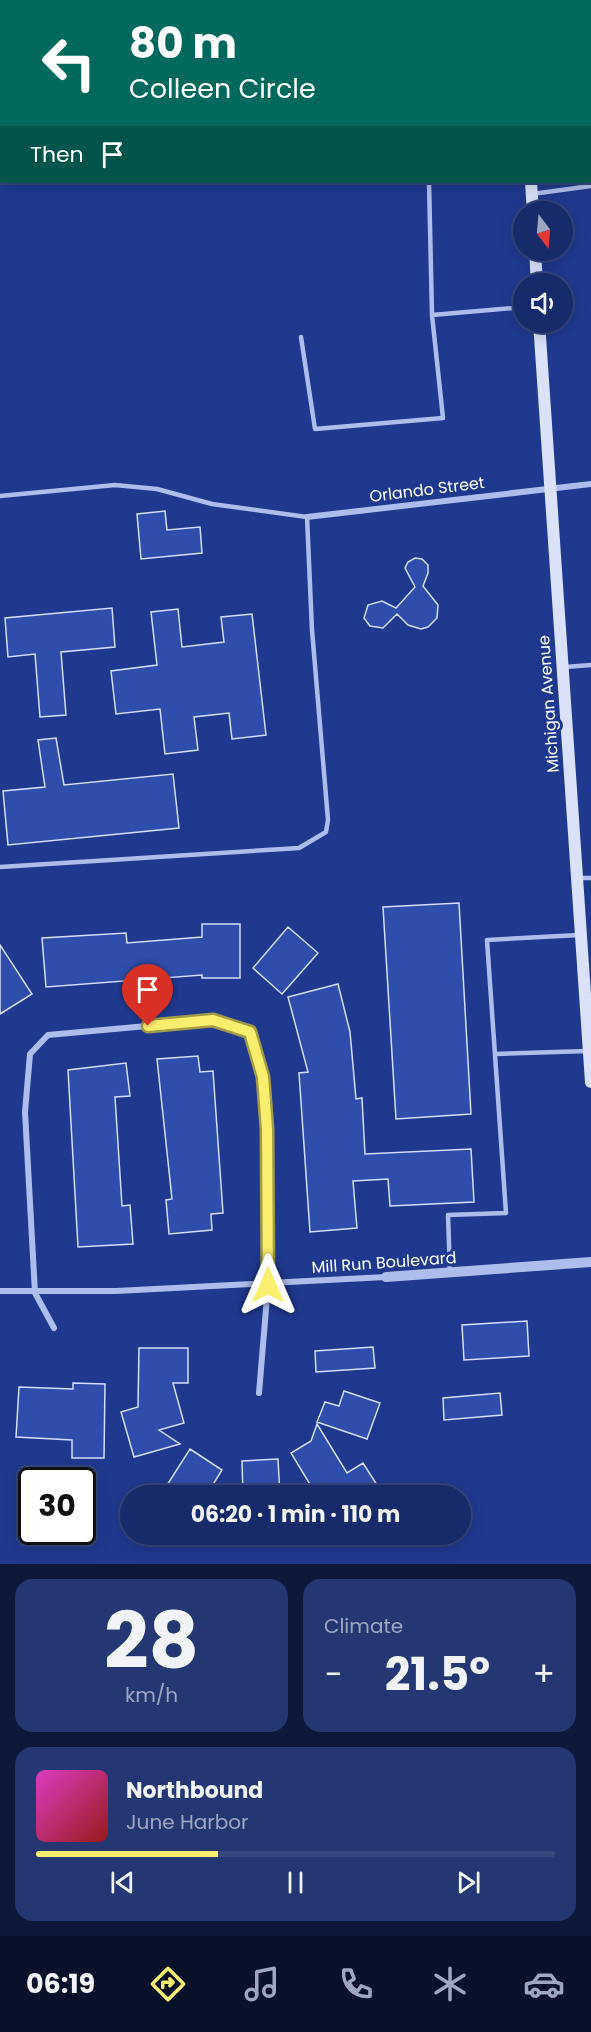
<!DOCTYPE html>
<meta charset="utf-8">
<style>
:root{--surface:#172b6a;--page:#243772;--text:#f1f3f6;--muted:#9ea7c1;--line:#36477e;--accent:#faee6e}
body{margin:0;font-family:Poppins,sans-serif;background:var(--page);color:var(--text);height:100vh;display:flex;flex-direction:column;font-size:22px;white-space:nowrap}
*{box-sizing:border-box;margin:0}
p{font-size:20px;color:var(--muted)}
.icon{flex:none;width:33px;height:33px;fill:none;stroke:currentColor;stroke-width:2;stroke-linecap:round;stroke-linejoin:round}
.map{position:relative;height:1564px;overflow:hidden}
.sheet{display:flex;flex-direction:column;gap:15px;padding:15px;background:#0d183a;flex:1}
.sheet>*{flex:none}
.hud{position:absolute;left:0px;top:0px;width:591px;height:183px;box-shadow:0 3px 15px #0003,0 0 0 2px var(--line);background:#00695c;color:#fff;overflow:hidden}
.needle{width:39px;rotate:164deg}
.buttons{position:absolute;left:513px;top:201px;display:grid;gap:12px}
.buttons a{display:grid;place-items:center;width:60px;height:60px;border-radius:50%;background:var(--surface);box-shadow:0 3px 15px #0003,0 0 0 2px var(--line);font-size:30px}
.speed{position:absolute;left:18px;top:1467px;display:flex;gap:12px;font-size:30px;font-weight:700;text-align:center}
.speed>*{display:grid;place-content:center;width:78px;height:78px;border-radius:50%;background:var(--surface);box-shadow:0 3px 15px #0003,0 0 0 2px var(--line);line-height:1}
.speed .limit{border:3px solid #111;border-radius:9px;background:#fff;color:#111}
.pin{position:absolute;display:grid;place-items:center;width:51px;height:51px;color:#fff;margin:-62px -26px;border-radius:50% 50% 50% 0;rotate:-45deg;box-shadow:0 0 6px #0007}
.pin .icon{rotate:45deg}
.me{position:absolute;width:66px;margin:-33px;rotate:0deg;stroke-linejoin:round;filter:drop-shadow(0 0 4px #0008)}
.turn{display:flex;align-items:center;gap:21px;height:126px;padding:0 30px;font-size:27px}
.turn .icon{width:78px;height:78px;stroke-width:2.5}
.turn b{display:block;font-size:42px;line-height:51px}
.then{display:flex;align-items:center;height:57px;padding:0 30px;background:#0003;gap:12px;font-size:22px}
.big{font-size:45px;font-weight:700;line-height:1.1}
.sheet .widget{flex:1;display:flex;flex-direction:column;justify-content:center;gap:9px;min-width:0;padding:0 21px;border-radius:18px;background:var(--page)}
.sheet .dial{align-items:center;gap:0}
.dial b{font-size:78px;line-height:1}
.song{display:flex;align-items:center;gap:18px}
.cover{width:72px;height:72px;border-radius:9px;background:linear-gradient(135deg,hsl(310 70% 55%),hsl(0 70% 35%))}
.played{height:6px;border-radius:3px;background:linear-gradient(90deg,var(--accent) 35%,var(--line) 35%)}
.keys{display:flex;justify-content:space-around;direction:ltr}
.heat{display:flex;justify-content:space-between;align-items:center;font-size:33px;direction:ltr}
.sheet .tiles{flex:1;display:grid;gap:15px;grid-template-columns:1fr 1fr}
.widget:last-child{grid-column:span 2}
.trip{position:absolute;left:120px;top:1485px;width:351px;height:60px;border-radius:30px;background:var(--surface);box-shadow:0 3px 15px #0003,0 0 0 2px var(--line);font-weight:700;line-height:60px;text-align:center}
.dock{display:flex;height:96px;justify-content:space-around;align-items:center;background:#09112a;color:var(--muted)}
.dock .icon{width:42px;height:42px}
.dock .on{color:var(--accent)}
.dock b{font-size:27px;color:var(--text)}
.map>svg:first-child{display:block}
.building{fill:#2f4dab;stroke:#d4ddf9;stroke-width:1.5}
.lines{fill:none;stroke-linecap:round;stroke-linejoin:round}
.service{stroke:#aebeec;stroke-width:4.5}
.minor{stroke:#aebeec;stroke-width:6}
.tertiary{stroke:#aebeec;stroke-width:10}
.secondary{stroke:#dae1f9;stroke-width:12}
.route-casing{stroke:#a29b48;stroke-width:15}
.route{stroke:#faee6e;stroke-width:10}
.labels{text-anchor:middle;stroke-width:6;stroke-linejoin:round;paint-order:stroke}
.street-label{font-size:16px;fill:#fff;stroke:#1f398e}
</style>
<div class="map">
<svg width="591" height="1564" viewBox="0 0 591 1564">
<rect width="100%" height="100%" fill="#1f398e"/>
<!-- building -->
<path class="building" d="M165,511L167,530L200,527L202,553L141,559L137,514Z
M415,558L422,559L428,565V573L423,586L438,605L437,618L428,627L421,629L408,625L397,614L383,628L370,626L364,618L368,605L382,601L396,608L415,587L405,568L408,562Z
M112,608L115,647L61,652L66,715L40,717L35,654L8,657L5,618Z
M178,609L182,647L224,642L221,617L252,614L266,735L232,739L229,713L194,717L198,750L165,754L160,709L116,714L111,671L157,665L151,612Z
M56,738L64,785L173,774L179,828L8,845L3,791L45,787L38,740Z
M459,903L471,1114L396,1119L383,907Z
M202,924H240V978H202V975L46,987L42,938L126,933L127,943L202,937Z
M288,927L318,953L282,994L253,968Z
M0,945L32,994L0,1014Z
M338,984L350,1032L356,1099L362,1098L365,1154L471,1149L474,1202L390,1206L388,1179L353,1181L357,1228L310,1232L299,1073L308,1072L288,997Z
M198,1056L200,1072L213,1071L223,1213L211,1214L212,1230L169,1234L166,1200L172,1199L157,1059Z
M126,1063L130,1096L115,1097L122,1206L130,1205L133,1244L78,1247L68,1070Z
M527,1321L529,1356L464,1360L462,1325Z
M373,1347L375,1368L316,1372L315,1351Z
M139,1348H188V1383H173L184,1423L159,1430L180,1444L134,1457L121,1412L138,1407Z
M73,1383L105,1384L104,1458H72V1440L16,1437L19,1387L73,1389Z
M344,1391L380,1403L367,1439L317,1422L325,1402L339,1406Z
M500,1393L502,1415L444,1420L443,1398Z
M317,1424L347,1473L363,1463L379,1488L366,1496H317L291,1453L311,1441Z
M190,1449L222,1470L206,1496H160Z
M278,1459L280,1496H243L242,1461Z"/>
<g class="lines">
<!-- service -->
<path class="service" d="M590,53L591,52
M590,163H591
M532,194L591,186
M432,315L524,307
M301,337L315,429L443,418L432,315L429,182
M0,496L115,485L157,489L212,504L307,517L312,630L328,820L326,832L299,848L0,867
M565,667L591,665
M579,878H591
M495,1054L588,1051
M450,1272L448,1215L506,1213L487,940L579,935"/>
<!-- minor -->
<path class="minor" d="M307,517L591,484
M0,1291H116L386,1277
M54,1328L35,1293L25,1112L30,1054L48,1035L213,1020L250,1032L263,1076L267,1129L268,1285L259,1393"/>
<!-- tertiary -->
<path class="tertiary" d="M386,1277L591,1262"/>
<!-- secondary -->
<path class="secondary" d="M519,0V2
M531,182L533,212
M535,250L537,284
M539,322L591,1082"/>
</g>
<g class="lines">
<defs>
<path id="route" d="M148,1026L213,1020L250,1032L263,1077L267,1129L268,1285"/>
</defs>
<!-- route casing -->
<use href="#route" class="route-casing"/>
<!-- route -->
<use href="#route" class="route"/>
</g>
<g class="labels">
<!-- street labels -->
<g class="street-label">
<text transform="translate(427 489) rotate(-7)" y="6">Orlando Street</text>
<text transform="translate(548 704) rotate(-94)" y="6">Michigan Avenue</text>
<text transform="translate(384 1262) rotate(-4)" y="6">Mill Run Boulevard</text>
</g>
</g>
</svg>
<div class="buttons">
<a><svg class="needle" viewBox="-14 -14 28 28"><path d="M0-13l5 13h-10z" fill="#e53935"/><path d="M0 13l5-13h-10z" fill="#9ea7c1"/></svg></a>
<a><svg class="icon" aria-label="sound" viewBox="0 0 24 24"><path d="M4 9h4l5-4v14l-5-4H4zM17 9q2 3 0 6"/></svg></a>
</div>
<div class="speed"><div class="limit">30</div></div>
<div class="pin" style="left:148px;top:1026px;background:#d93025"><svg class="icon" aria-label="arrive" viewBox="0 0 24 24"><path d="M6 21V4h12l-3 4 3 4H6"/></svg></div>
<svg class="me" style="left:268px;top:1285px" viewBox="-20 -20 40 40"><path d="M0-17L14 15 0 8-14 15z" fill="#faee6e" stroke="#fff" stroke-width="4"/></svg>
<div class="trip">06:20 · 1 min · 110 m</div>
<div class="hud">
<div class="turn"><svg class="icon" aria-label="left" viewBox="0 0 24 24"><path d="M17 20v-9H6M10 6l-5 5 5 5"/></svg><div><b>80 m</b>Colleen Circle</div></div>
<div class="then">Then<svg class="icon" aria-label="arrive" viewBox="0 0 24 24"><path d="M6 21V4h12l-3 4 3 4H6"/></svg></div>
</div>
</div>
<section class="sheet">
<div class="tiles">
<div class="widget dial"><b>28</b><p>km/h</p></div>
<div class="widget"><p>Climate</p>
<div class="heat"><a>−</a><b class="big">21.5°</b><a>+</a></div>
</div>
<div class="widget">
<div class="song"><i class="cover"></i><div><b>Northbound</b><p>June Harbor</p></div></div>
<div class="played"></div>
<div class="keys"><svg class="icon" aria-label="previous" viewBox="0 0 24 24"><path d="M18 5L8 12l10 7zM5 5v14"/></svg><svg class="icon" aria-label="pause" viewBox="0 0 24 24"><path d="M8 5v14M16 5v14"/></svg><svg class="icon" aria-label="next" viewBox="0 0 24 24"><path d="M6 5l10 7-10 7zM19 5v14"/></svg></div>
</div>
</div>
</section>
<nav class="dock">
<b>06:19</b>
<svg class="icon on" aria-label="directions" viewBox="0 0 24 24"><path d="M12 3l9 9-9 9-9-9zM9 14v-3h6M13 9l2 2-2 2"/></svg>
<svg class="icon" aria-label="music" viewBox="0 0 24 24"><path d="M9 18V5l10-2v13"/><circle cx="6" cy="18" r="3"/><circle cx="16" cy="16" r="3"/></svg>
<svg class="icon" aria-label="phone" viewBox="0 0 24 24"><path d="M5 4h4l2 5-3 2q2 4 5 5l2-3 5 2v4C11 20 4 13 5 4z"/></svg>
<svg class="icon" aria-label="climate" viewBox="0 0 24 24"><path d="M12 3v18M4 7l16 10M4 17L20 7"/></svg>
<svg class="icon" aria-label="car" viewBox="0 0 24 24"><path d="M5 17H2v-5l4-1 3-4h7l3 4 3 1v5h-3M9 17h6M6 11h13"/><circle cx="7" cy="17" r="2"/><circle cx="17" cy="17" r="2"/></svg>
</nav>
